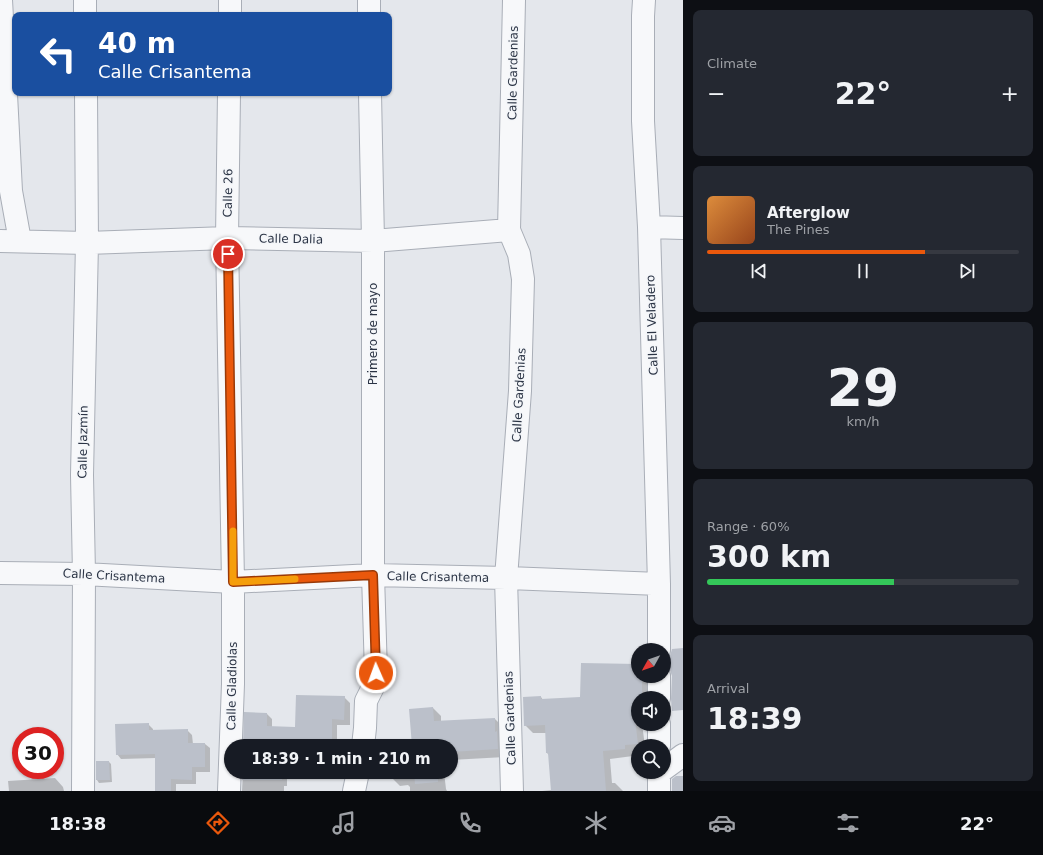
<!DOCTYPE html>
<meta charset="utf-8">
<style>
:root{--surface:#171b24;--page:#242831;--text:#f1f3f6;--muted:#9ea1a6;--line:#363941;--accent:#ea580c}
body{margin:0;font-family:"DejaVu Sans",sans-serif;background:var(--page);color:var(--text);height:100vh;display:flex;flex-direction:column;font-size:15px;white-space:nowrap}
*{box-sizing:border-box;margin:0}
p{font-size:13px;color:var(--muted)}
.icon{flex:none;width:22px;height:22px;fill:none;stroke:currentColor;stroke-width:2;stroke-linecap:round;stroke-linejoin:round}
.map{position:relative;flex:1;overflow:hidden}
.details{display:flex;flex-direction:column;gap:10px;padding:10px;background:#0d0f14;width:360px}
.details>*{flex:none}
.banner{position:absolute;left:12px;top:12px;width:380px;height:84px;border-radius:8px;box-shadow:0 1px 3px #0004;background:#1a4fa0;color:#fff;overflow:hidden}
.needle{width:26px;rotate:230deg}
.controls{position:absolute;left:631px;top:643px;display:grid;gap:8px}
.controls a{display:grid;place-items:center;width:40px;height:40px;border-radius:50%;background:var(--surface);box-shadow:0 1px 3px #0004;font-size:20px}
.speed{position:absolute;left:12px;top:727px;display:flex;gap:8px;font-size:20px;font-weight:700;text-align:center}
.speed>*{display:grid;place-content:center;width:52px;height:52px;border-radius:50%;background:var(--surface);box-shadow:0 1px 3px #0004;line-height:1}
.speed .limit{border:6px solid #d22;background:#fff;color:#111}
.pin{position:absolute;display:grid;place-items:center;width:34px;height:34px;color:#fff;margin:-17px;border:2px solid #fff;border-radius:50%;box-shadow:0 1px 4px #0007}
.me{position:absolute;width:44px;margin:-22px;rotate:358deg;stroke-linejoin:round;filter:drop-shadow(0 0 3px #0008)}
.turn{display:flex;align-items:center;gap:14px;height:84px;padding:0 20px;font-size:18px}
.turn .icon{width:52px;height:52px;stroke-width:2.5}
.turn b{display:block;font-size:28px;line-height:34px}
.big{font-size:30px;font-weight:700;line-height:1.1}
.details .widget{flex:1;display:flex;flex-direction:column;justify-content:center;gap:6px;min-width:0;padding:0 14px;border-radius:8px;background:var(--page)}
.details .dial{align-items:center;gap:0}
.dial b{font-size:52px;line-height:1}
.song{display:flex;align-items:center;gap:12px}
.cover{width:48px;height:48px;border-radius:6px;background:linear-gradient(135deg,hsl(30 70% 55%),hsl(20 70% 35%))}
.played{height:4px;border-radius:2px;background:linear-gradient(90deg,var(--accent) 70%,var(--line) 70%)}
.keys{display:flex;justify-content:space-around;direction:ltr}
.heat{display:flex;justify-content:space-between;align-items:center;font-size:22px;direction:ltr}
.charge{height:6px;border-radius:3px;background:linear-gradient(90deg,#34c759 60%,var(--line) 0)}
.trip{position:absolute;left:224px;top:739px;width:234px;height:40px;border-radius:20px;background:var(--surface);box-shadow:0 1px 3px #0004;font-weight:700;line-height:40px;text-align:center}
.tabs{display:flex;height:64px;justify-content:space-around;align-items:center;background:#090b0e;color:var(--muted)}
.tabs .icon{width:28px;height:28px}
.tabs .current{color:var(--accent)}
.tabs b{font-size:18px;color:var(--text)}
main{display:flex;flex:1;min-height:0}
.map>svg:first-child{display:block}
.shadow{fill:#0003}
.building{fill:#bbc0ca}
.lines{fill:none;stroke-linecap:round;stroke-linejoin:round}
.minor-casing{stroke:#a9aeb7;stroke-width:24}
.minor{stroke:#f7f8fa;stroke-width:22}
.route-casing{stroke:#983908;stroke-width:10}
.route{stroke:#ea580c;stroke-width:7}
.slow{stroke:#f59e0b;stroke-width:7}
.labels{text-anchor:middle;stroke-width:3;stroke-linejoin:round;paint-order:stroke}
.street-label{font-size:12px;fill:#2b3445;stroke:#f4f6f9}
</style>
<main>
<div class="map">
<svg width="683" height="791" viewBox="0 0 683 791">
<rect width="100%" height="100%" fill="#e4e7ec"/>
<!-- shadow -->
<path class="shadow" d="M638,665V676H650V698H638V724H642L645,746H638V752L632,753L633,756L610,759L612,783H615L623,791H542L552,790L549,755L547,753V733H533L525,725L541,697L543,700L581,698Z
M344,697L350,703V725H337V746H244L267,714L272,719V727L296,728Z
M433,708L441,716V722L495,719L503,727L505,757L451,760V746H413Z
M148,724L153,729V731L187,730L192,735L193,744H205L210,748V772H196V784H176V791H155L156,758L121,759L117,754Z
M97,762H109L111,764L112,782L99,783L97,780Z
M243,772H342V778L287,774V786H284V791H242Z
M391,772H444L446,789L447,791H410V787L408,785L400,786L392,778Z
M55,778L63,787L64,791H9L8,781Z"/>
<!-- building -->
<path class="building" d="M683,648V710L672,711L671,699L672,676L670,670L668,668V659L670,656L672,649Z
M581,663L638,664V676H642V698H638V710H634L638,744L625,745V749L603,751L606,791H551L548,753H546L545,725L524,726L523,697L541,696V699L580,697Z
M296,695L345,696L344,720L332,719V746H243L244,712L267,713V726L295,727Z
M433,707L434,721L495,718V732L497,731L498,749L451,752V746H412L409,709Z
M149,723V730L188,729V743H205V767H192V780L171,779V791H155V754L116,755L115,724Z
M96,761H109L110,780H96Z
M242,772H282V780H242Z
M414,772H438V782L415,784Z
M676,776H683V791H672V779Z"/>
<g class="lines">
<defs>
<path id="minor" d="M1,0L3,36L11,191L20,241
M85,0V15
M369,0V15
M644,0L643,16V121L649,227L659,584V650
M230,15V0
M649,227L683,228
M0,241L87,243L227,238L373,241L509,230
M0,573L84,574L233,582L373,575L506,578L659,584
M659,698V676
M363,746L365,728L366,701L373,687L376,673L373,575V241L370,93
M659,746V724
M664,769L683,755
M83,791L84,574L82,475L87,243L86,93
M229,791L233,684V582L227,238L229,93
M354,791L358,772
M512,791L506,578L520,391L523,279L519,254L509,230L514,0
M659,791V772"/>
</defs>
<!-- minor casing -->
<use href="#minor" class="minor-casing"/>
<!-- minor -->
<use href="#minor" class="minor"/>
</g>
<g class="lines">
<defs>
<path id="route" d="M228,254L233,582L373,575L376,673"/>
</defs>
<!-- route casing -->
<use href="#route" class="route-casing"/>
<!-- route -->
<use href="#route" class="route"/>
<!-- slow -->
<path class="slow" d="M233,531V582L295,579"/>
</g>
<g class="labels">
<!-- street labels -->
<g class="street-label">
<text transform="translate(513 73) rotate(-89)" y="4">Calle Gardenias</text>
<text transform="translate(228 193) rotate(-89)" y="4">Calle 26</text>
<text transform="translate(291 239) rotate(1)" y="4">Calle Dalia</text>
<text transform="translate(652 325) rotate(-92)" y="4">Calle El Veladero</text>
<text transform="translate(373 334) rotate(-90)" y="4">Primero de mayo</text>
<text transform="translate(519 395) rotate(-87)" y="4">Calle Gardenias</text>
<text transform="translate(83 442) rotate(-89)" y="4">Calle Jazmín</text>
<text transform="translate(114 576) rotate(3)" y="4">Calle Crisantema</text>
<text transform="translate(438 577) rotate(1)" y="4">Calle Crisantema</text>
<text transform="translate(232 686) rotate(-89)" y="4">Calle Gladiolas</text>
<text transform="translate(510 718) rotate(-92)" y="4">Calle Gardenias</text>
</g>
</g>
</svg>
<div class="controls">
<a><svg class="needle" viewBox="-14 -14 28 28"><path d="M0-13l5 13h-10z" fill="#e53935"/><path d="M0 13l5-13h-10z" fill="#9ea1a6"/></svg></a>
<a><svg class="icon" aria-label="sound" viewBox="0 0 24 24"><path d="M4 9h4l5-4v14l-5-4H4zM17 9q2 3 0 6"/></svg></a>
<a><svg class="icon" aria-label="search" viewBox="0 0 24 24"><circle cx="10" cy="10" r="6"/><path d="M15 15l6 6"/></svg></a>
</div>
<div class="speed"><div class="limit">30</div></div>
<div class="pin" style="left:228px;top:254px;background:#d93025"><svg class="icon" aria-label="arrive" viewBox="0 0 24 24"><path d="M6 21V4h12l-3 4 3 4H6"/></svg></div>
<svg class="me" style="left:376px;top:673px" viewBox="-20 -20 40 40"><circle r="17" fill="#ea580c" stroke="#fff" stroke-width="3"/><path d="M0-11L8 9 0 5-8 9z" fill="#fff"/></svg>
<div class="trip">18:39 · 1 min · 210 m</div>
<div class="banner">
<div class="turn"><svg class="icon" aria-label="left" viewBox="0 0 24 24"><path d="M17 20v-9H6M10 6l-5 5 5 5"/></svg><div><b>40 m</b>Calle Crisantema</div></div>
</div>
</div>
<section class="details">
<div class="widget"><p>Climate</p>
<div class="heat"><a>−</a><b class="big">22°</b><a>+</a></div>
</div>
<div class="widget">
<div class="song"><i class="cover"></i><div><b>Afterglow</b><p>The Pines</p></div></div>
<div class="played"></div>
<div class="keys"><svg class="icon" aria-label="previous" viewBox="0 0 24 24"><path d="M18 5L8 12l10 7zM5 5v14"/></svg><svg class="icon" aria-label="pause" viewBox="0 0 24 24"><path d="M8 5v14M16 5v14"/></svg><svg class="icon" aria-label="next" viewBox="0 0 24 24"><path d="M6 5l10 7-10 7zM19 5v14"/></svg></div>
</div>
<div class="widget dial"><b>29</b><p>km/h</p></div>
<div class="widget"><p>Range · 60%</p><b class="big">300 km</b><div class="charge"></div></div>
<div class="widget"><p>Arrival</p><b class="big">18:39</b></div>
</section>
</main>
<nav class="tabs">
<b>18:38</b>
<svg class="icon current" aria-label="directions" viewBox="0 0 24 24"><path d="M12 3l9 9-9 9-9-9zM9 14v-3h6M13 9l2 2-2 2"/></svg>
<svg class="icon" aria-label="music" viewBox="0 0 24 24"><path d="M9 18V5l10-2v13"/><circle cx="6" cy="18" r="3"/><circle cx="16" cy="16" r="3"/></svg>
<svg class="icon" aria-label="phone" viewBox="0 0 24 24"><path d="M5 4h4l2 5-3 2q2 4 5 5l2-3 5 2v4C11 20 4 13 5 4z"/></svg>
<svg class="icon" aria-label="climate" viewBox="0 0 24 24"><path d="M12 3v18M4 7l16 10M4 17L20 7"/></svg>
<svg class="icon" aria-label="car" viewBox="0 0 24 24"><path d="M5 17H2v-5l4-1 3-4h7l3 4 3 1v5h-3M9 17h6M6 11h13"/><circle cx="7" cy="17" r="2"/><circle cx="17" cy="17" r="2"/></svg>
<svg class="icon" aria-label="filters" viewBox="0 0 24 24"><path d="M4 7h16M4 17h16"/><circle cx="9" cy="7" r="2"/><circle cx="15" cy="17" r="2"/></svg>
<b>22°</b>
</nav>
